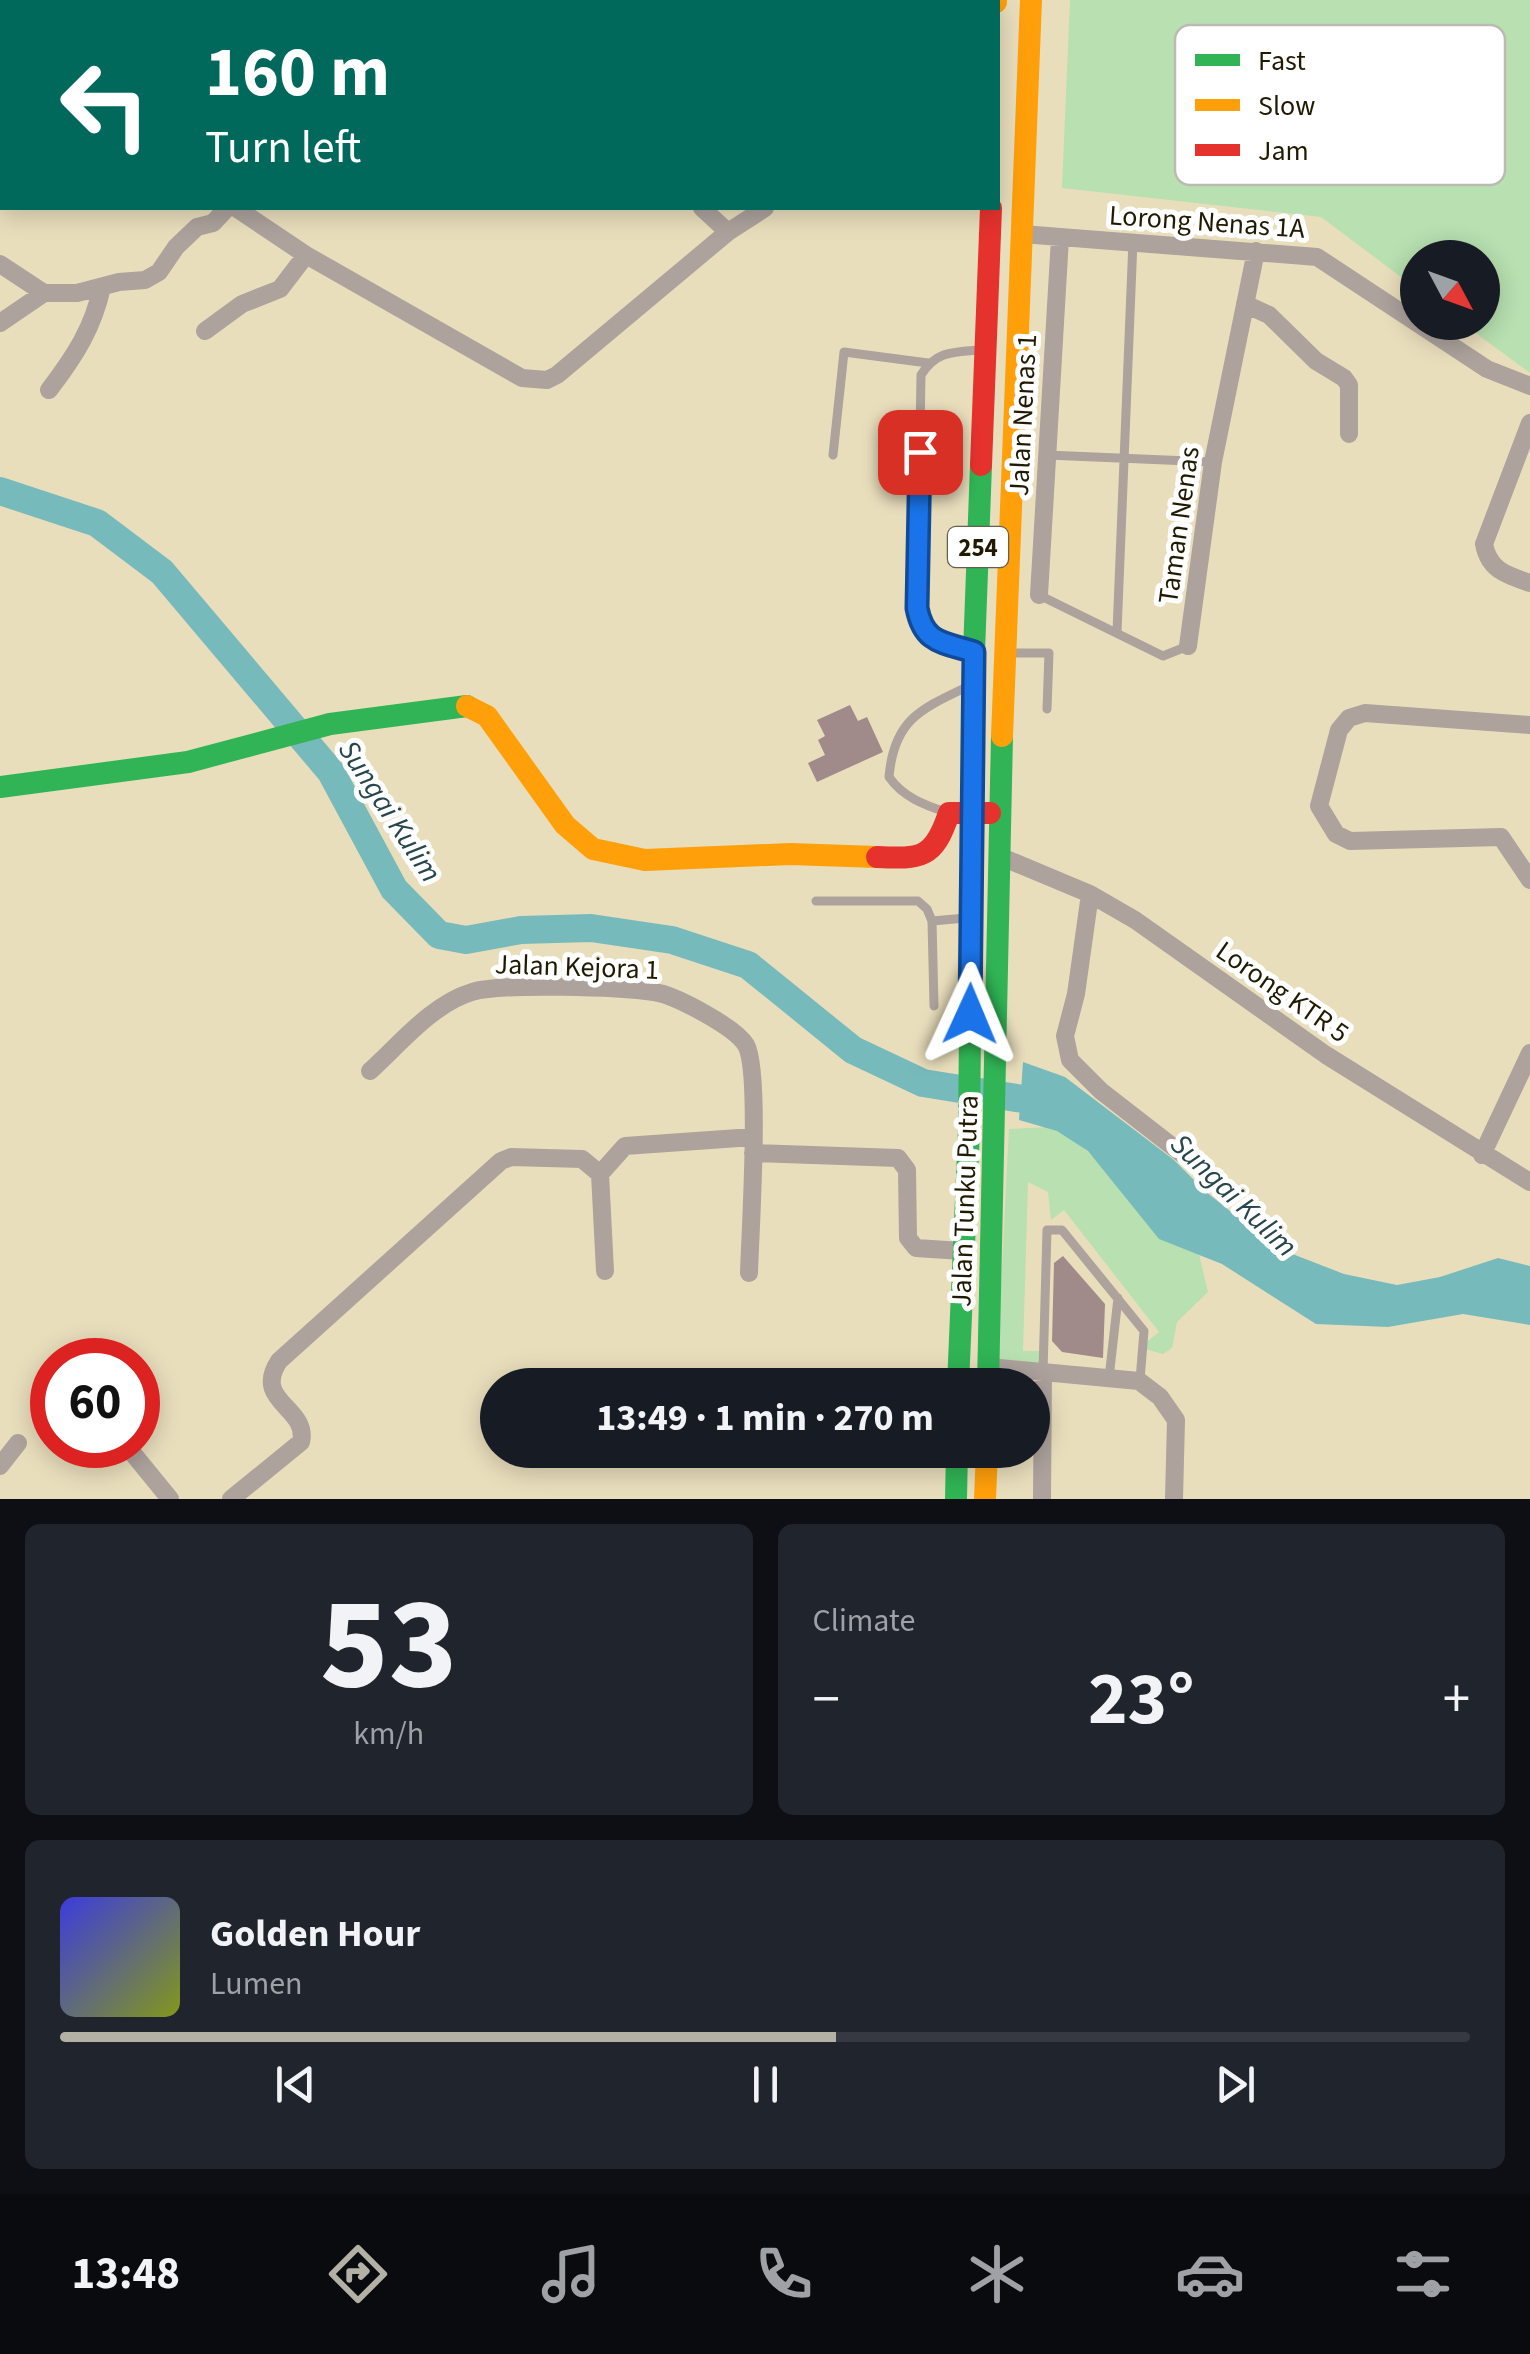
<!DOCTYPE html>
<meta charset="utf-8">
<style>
:root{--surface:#171b24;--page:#20242c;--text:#f1f3f6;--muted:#9ea1a6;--line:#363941;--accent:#b3b0a5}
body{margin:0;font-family:"Source Sans 3",sans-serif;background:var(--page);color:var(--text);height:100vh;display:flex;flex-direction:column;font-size:38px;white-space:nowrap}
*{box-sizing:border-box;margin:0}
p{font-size:32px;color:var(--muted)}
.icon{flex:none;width:55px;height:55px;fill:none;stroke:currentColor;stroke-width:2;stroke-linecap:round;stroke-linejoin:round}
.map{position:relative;height:1499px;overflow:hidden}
.panel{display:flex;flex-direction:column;gap:25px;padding:25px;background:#0d0f14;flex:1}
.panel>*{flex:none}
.banner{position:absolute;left:0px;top:0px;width:1000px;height:210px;box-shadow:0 5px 25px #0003;background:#00695c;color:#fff;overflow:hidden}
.needle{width:65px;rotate:131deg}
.tools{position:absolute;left:1400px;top:240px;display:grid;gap:20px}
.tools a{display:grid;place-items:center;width:100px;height:100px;border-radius:50%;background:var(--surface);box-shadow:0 5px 25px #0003;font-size:50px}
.speed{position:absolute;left:30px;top:1338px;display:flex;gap:20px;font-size:50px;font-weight:700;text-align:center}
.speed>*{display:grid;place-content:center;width:130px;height:130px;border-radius:50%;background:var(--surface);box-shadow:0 5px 25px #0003;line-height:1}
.speed .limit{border:15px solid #d22;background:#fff;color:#111}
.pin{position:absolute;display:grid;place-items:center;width:85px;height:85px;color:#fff;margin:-42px;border-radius:20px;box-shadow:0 5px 15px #0006}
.me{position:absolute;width:110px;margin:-55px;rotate:1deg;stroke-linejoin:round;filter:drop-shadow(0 0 8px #0008)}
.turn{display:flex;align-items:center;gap:35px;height:210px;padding:0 40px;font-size:45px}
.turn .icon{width:130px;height:130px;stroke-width:2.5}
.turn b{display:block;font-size:70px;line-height:85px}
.big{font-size:75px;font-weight:700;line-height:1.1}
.panel .widget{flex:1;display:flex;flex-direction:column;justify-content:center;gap:15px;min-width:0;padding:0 35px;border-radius:15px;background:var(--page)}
.panel .dial{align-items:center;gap:0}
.dial b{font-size:130px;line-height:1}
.song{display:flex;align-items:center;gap:30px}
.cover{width:120px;height:120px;border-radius:15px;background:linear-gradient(135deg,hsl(240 70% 55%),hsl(70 70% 35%))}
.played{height:10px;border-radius:5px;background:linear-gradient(90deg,var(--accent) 55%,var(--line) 55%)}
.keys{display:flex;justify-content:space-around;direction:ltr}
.heat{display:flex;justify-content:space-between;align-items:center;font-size:55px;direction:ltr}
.panel .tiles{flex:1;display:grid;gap:25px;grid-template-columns:1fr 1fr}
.widget:last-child{grid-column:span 2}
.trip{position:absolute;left:480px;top:1368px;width:570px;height:100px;border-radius:50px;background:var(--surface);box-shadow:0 5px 25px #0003;font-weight:700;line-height:100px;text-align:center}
.dock{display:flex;height:160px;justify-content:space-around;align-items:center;background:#090b0e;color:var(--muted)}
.dock .icon{width:70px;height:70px}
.dock .active{color:var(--accent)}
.dock b{font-size:45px;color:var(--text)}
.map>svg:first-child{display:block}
.green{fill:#b8e0b0}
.water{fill:#77babc}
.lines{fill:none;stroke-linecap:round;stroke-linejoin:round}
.river{stroke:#77babc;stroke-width:28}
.building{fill:#a08a8a}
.lane{stroke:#ada29c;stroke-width:9}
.street{stroke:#ada29c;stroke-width:18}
.fast{stroke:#30b455;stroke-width:22}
.slow{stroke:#ff9f0a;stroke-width:22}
.jam{stroke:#e5322d;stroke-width:22}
.route-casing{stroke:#114b97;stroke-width:25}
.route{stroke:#1a73e8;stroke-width:18}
.labels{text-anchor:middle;stroke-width:10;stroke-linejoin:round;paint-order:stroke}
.shield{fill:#fff;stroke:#645f4e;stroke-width:2.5}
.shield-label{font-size:25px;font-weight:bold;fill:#211a02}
.street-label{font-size:28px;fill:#211a02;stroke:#fff}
.water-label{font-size:30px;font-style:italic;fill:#27464c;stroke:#fff}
.key{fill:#fff;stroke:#bcbab3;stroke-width:2.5}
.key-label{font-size:28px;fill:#211a02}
</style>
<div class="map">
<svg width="1530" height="1499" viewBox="0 0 1530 1499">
<rect width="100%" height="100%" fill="#e9debc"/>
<!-- green -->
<path class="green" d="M1070,0H1530V373L1462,323L1482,322V258H1418L1417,289L1321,217L1062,188Z
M1048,1127L1066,1134L1086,1150L1199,1254L1208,1292L1177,1322L1172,1348L1163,1354L1145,1349L1148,1341L1159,1332L1064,1210L1051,1220L1048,1192L1028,1182L1023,1351H1044L1043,1372L997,1366L1009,1129Z"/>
<!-- water -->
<path class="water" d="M1023,1062L1065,1077L1174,1160L1205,1191L1266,1240L1295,1255L1344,1274L1397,1285L1440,1277L1498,1258L1530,1266V1325L1463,1314L1388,1327L1316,1324L1222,1264L1159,1239L1088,1151L1057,1131L1019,1120Z"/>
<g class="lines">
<!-- river -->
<path class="river" d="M0,491L97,523L162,572L331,772L394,889L439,935L466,940L521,930L591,928L672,940L748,965L853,1050L923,1083L1054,1104"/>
</g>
<!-- building -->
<path class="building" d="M850,705L858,721L867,717L883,752L817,782L808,763L825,755L818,740L825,736L817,720Z
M1063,1256L1105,1304L1103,1358L1062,1352L1052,1341L1054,1263Z"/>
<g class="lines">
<!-- lane -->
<path class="lane" d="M833,455L844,352L928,363
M1047,455L1213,462
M1039,595L1163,656L1188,646
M1117,632L1133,241
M972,651C941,641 924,643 917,608L921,375C936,351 953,352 980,350
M1006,653H1049L1047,709
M946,812C924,805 903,797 889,777C894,719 921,709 969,686
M816,901H918L927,909L932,921L966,918
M932,921L934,1006
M1043,1372L1047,1230H1062L1144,1331L1140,1380
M1109,1378L1118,1298"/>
<!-- street -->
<path class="street" d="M521,0L523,2
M623,0L628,2
M591,2L594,0
M0,126L2,127
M236,208L306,255L522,378L547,380L557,375L728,232L765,208
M702,208L728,232
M1022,234L1317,257L1487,369L1530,386
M0,264L44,293
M1245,304L1269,315L1316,361L1344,378L1349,385V434
M0,323L44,293H77L119,282L145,280L159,272L176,247L197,227L213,223L227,208
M205,331L242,304L280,289L306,255
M49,390C75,356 93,328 102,287
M1530,423L1484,544C1489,570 1506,575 1530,583
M1039,595L1060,238
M1188,646L1213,462L1256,251
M1530,725L1365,713L1349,718L1339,730L1319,806L1336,834L1350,841L1501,837L1530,880
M999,856L1090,894L1135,920L1326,1055L1530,1182
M1090,894L1076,994L1065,1036L1070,1060L1101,1091L1186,1157
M370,1071C400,1044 432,1004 472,992C502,983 621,987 654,992C675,995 735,1027 746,1045C761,1071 750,1234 749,1273
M753,1153L898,1158L907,1170L908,1238L916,1248L962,1251
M1482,1155L1530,1053
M600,1174L625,1146L753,1137
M989,1367L1139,1381L1160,1397L1176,1420L1174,1499
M126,1445L170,1499
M0,1466L18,1443
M231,1499L301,1442C309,1407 252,1402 279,1361L501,1161L511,1157L582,1159L600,1174L605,1271
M1042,1499L1043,1372"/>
<!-- fast -->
<path class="fast" d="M0,787L188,762L330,724L467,706
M958,1385L969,1129L974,652L981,465
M988,1385L1002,736
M956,1499L957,1450"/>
<!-- slow -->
<path class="slow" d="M996,0V2
M467,706L487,716L565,825L593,849L645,860L790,854L877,857
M1002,736L1031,0
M985,1499L987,1450"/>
<!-- jam -->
<path class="jam" d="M981,465L991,208
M877,857C921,859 934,859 949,813H990"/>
</g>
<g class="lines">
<defs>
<path id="route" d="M920,452L917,608C924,644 943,642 974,652L970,1014"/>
</defs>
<!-- route casing -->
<use href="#route" class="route-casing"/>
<!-- route -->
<use href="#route" class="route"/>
</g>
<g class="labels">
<!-- shield labels -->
<rect class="shield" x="948" y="527" width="60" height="40" rx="8"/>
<g class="shield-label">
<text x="978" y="556">254</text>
</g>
<!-- street labels -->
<g class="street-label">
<text transform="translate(1207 221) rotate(4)" y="10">Lorong Nenas 1A</text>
<text transform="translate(1022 415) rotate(-87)" y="10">Jalan Nenas 1</text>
<text transform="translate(1178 525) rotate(-82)" y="10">Taman Nenas</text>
<text transform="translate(577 966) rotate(2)" y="10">Jalan Kejora 1</text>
<text transform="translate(1283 991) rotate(35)" y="10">Lorong KTR 5</text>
<text transform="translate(964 1201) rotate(-88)" y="10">Jalan Tunku Putra</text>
</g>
<!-- water labels -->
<g class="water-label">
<text transform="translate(390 811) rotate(57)" y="10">Sungai Kulim</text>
<text transform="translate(1234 1195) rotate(44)" y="10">Sungai Kulim</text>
</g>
</g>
<!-- legend -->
<rect x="1175" y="25" width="330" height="160" rx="15" class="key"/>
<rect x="1195" y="54" width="45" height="12" fill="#30b455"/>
<rect x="1195" y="99" width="45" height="12" fill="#ff9f0a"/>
<rect x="1195" y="144" width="45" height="12" fill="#e5322d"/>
<g class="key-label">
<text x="1258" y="70">Fast</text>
<text x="1258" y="115">Slow</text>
<text x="1258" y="160">Jam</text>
</g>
</svg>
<div class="tools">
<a><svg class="needle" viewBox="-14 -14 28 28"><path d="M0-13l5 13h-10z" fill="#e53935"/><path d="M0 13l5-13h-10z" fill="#9ea1a6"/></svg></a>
</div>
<div class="speed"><div class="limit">60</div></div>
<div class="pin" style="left:920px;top:452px;background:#d93025"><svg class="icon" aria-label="arrive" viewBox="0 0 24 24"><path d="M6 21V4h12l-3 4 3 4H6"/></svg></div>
<svg class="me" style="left:970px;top:1014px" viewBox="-20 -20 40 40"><path d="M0-17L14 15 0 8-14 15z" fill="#1a73e8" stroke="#fff" stroke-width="4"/></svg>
<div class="trip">13:49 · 1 min · 270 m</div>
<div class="banner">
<div class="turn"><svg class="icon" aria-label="left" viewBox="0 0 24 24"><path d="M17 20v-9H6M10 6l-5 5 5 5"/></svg><div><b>160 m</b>Turn left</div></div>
</div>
</div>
<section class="panel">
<div class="tiles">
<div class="widget dial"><b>53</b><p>km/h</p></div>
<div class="widget"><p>Climate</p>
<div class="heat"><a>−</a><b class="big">23°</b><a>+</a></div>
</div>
<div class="widget">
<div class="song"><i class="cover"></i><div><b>Golden Hour</b><p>Lumen</p></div></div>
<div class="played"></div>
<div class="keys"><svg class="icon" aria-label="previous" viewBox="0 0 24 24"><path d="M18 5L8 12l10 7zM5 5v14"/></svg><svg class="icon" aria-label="pause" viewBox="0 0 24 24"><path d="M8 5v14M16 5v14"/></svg><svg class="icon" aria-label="next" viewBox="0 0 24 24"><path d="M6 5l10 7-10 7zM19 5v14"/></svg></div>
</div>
</div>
</section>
<nav class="dock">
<b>13:48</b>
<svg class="icon active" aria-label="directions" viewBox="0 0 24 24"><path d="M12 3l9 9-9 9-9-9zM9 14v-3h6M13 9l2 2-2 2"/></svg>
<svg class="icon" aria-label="music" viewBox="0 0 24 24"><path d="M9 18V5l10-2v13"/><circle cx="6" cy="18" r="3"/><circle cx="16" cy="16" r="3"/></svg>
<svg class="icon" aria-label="phone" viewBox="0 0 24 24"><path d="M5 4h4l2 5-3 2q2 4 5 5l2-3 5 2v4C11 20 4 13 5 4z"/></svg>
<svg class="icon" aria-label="climate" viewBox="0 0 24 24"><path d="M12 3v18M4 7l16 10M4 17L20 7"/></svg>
<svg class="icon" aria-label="car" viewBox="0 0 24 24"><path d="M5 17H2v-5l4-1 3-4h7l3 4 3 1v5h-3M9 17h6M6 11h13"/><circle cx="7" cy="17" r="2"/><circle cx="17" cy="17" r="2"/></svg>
<svg class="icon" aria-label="filters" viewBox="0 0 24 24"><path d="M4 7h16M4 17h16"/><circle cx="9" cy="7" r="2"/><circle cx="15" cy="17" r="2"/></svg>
</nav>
